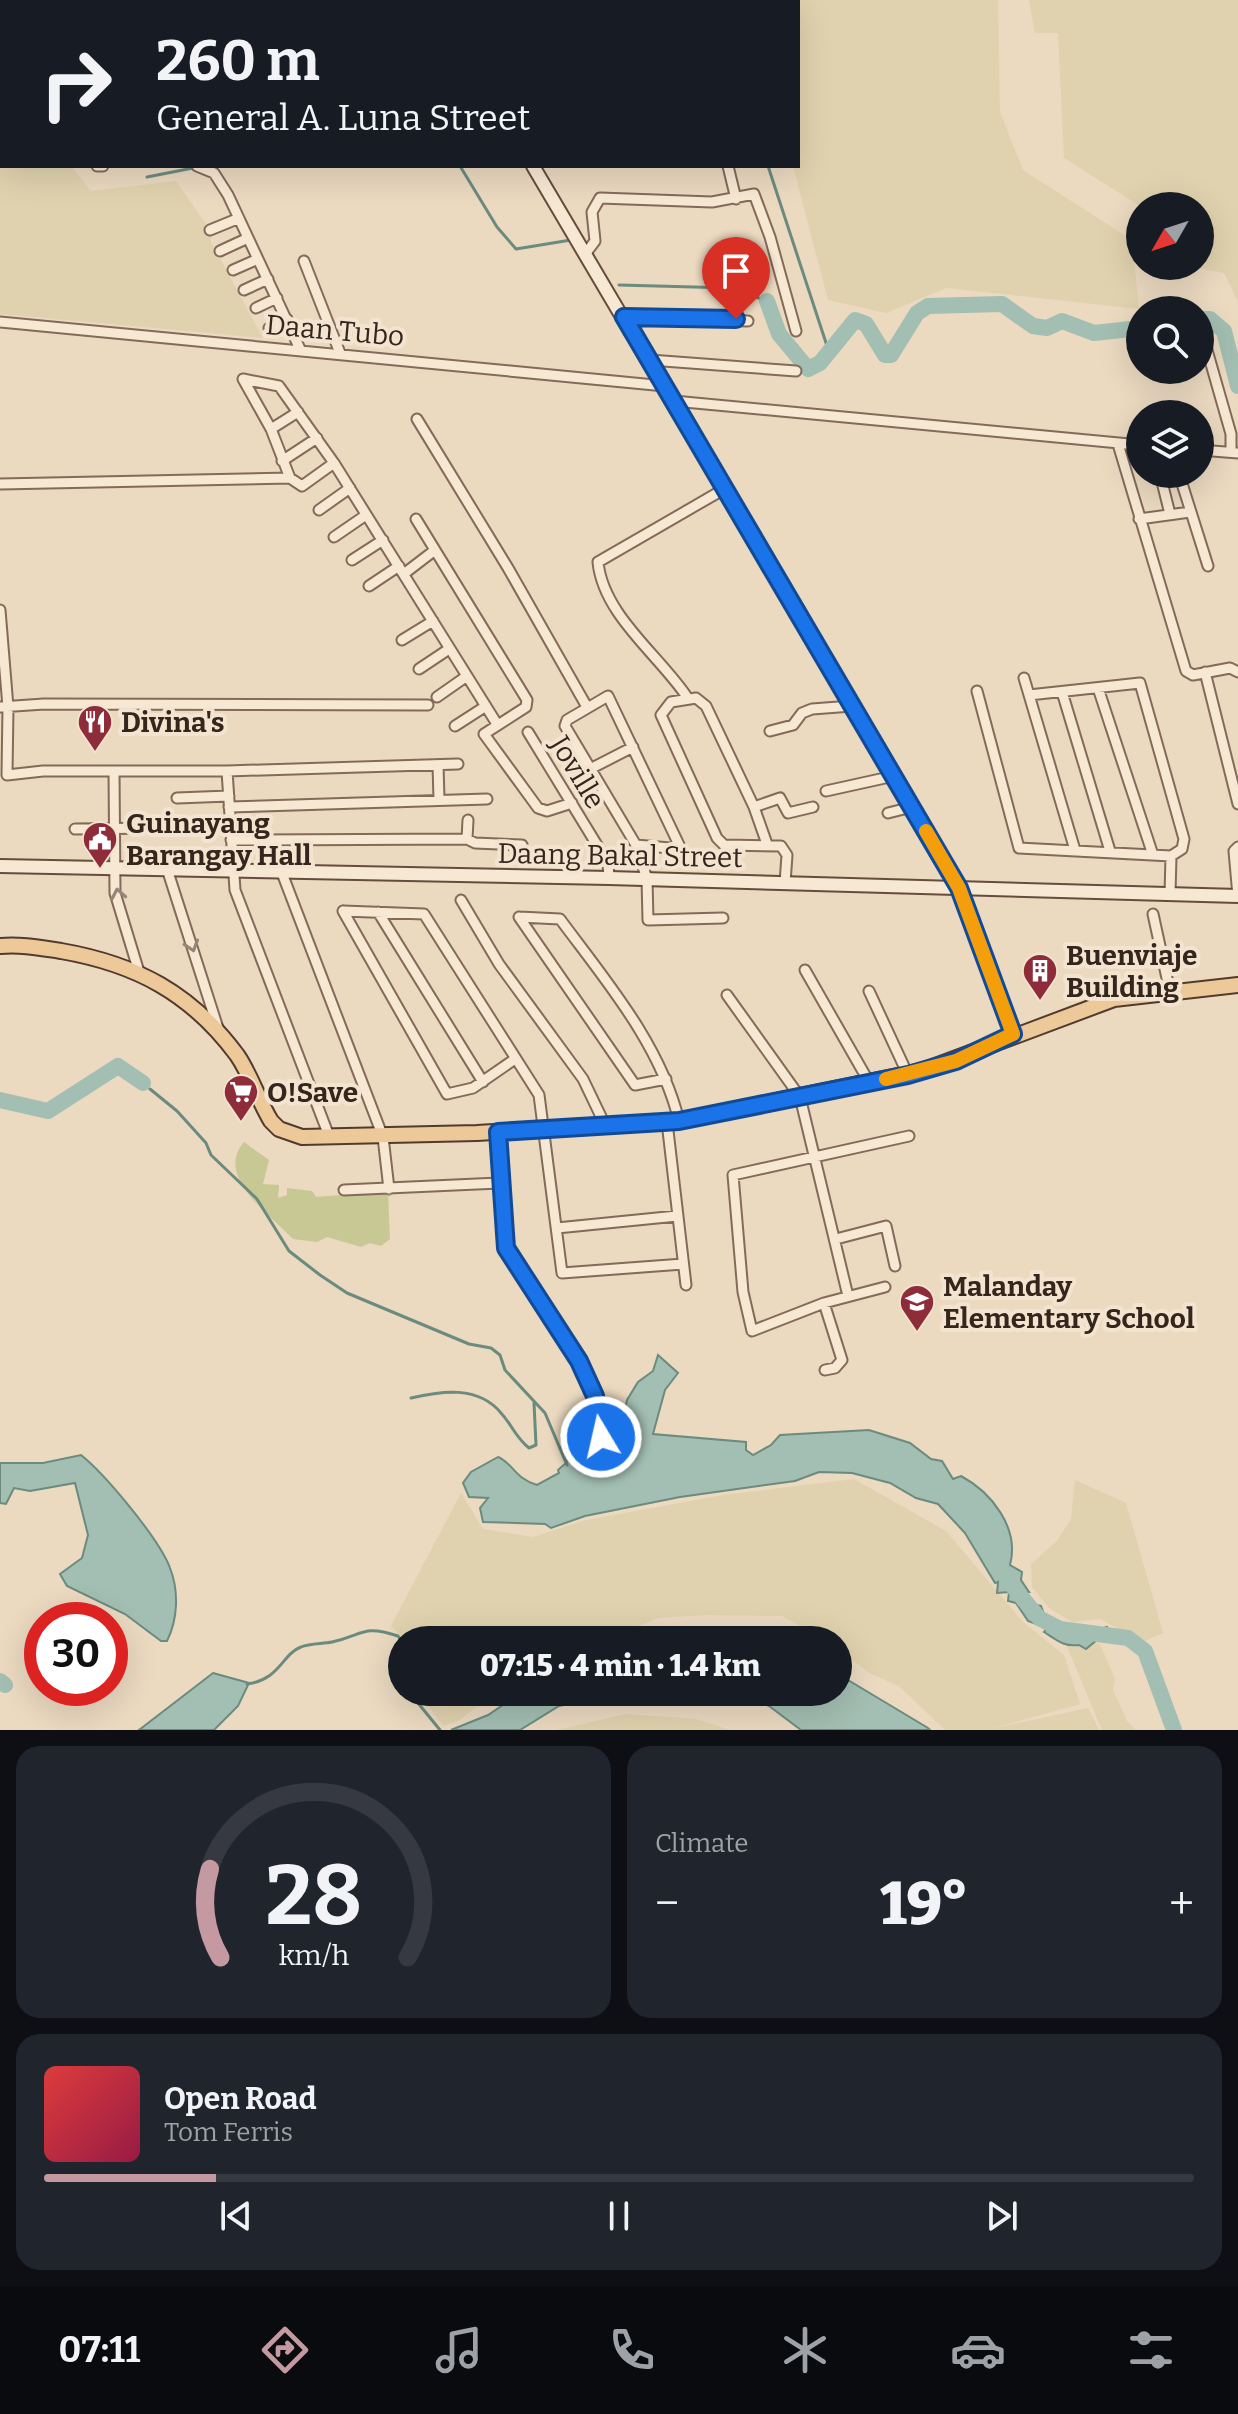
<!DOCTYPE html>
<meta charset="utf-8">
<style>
:root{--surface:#171b24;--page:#20242c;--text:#f1f3f6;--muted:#9ea1a6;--line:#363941;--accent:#c599a1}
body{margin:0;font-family:Bitter,serif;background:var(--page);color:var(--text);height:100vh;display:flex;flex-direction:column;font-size:30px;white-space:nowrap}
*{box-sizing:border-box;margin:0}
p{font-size:26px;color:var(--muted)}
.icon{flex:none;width:44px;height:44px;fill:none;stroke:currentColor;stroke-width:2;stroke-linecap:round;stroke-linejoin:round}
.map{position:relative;height:1730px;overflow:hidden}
.side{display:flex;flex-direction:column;gap:16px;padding:16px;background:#0d0f14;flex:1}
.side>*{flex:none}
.hud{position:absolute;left:0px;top:0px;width:800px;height:168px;box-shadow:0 8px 32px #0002;background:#171b24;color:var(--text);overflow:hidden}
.needle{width:52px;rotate:231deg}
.fabs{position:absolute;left:1126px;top:192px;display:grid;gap:16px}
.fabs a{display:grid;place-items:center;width:88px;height:88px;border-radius:50%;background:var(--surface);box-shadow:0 8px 32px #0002;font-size:40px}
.speed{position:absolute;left:24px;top:1602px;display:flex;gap:16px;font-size:40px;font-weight:700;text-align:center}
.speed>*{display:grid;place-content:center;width:104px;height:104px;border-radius:50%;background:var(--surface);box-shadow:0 8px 32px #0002;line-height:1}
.speed .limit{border:12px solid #d22;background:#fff;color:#111}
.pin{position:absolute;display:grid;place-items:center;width:68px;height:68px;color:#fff;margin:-82px -34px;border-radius:50% 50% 50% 0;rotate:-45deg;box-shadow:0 0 8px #0007}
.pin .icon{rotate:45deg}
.me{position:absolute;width:88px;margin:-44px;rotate:351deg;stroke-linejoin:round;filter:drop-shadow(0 0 6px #0008)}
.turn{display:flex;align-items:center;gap:28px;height:168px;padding:0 24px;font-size:36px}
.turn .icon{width:104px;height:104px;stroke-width:2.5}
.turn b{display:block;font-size:56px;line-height:68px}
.big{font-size:60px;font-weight:800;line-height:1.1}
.side .card{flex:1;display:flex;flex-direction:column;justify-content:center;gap:12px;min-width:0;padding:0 28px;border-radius:24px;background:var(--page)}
.side .dial{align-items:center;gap:0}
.dial svg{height:208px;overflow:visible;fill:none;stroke:var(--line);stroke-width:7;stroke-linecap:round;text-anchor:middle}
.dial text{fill:var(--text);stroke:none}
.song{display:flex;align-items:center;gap:24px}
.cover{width:96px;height:96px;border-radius:12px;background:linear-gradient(135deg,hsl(0 70% 55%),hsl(340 70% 35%))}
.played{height:8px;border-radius:4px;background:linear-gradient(90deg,var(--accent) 15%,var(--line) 15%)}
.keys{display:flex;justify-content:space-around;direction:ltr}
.heat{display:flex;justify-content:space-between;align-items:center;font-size:44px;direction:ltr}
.side .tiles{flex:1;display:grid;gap:16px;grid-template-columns:1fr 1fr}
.card:last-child{grid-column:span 2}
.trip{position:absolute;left:388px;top:1626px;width:464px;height:80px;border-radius:40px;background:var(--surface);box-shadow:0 8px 32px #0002;font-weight:800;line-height:80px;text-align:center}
.dock{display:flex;height:128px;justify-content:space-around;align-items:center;background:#090b0e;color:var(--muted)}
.dock .icon{width:56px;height:56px}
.dock .selected{color:var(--accent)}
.dock b{font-size:36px;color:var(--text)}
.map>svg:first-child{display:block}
.farmland{fill:#e0d2ae}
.green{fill:#c8c895}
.water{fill:#a3beb2;stroke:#6b8b7f;stroke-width:2}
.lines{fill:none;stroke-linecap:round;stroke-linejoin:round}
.stream{stroke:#6b8b7f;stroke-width:3}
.river{stroke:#a3beb2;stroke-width:16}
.street-casing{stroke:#836a59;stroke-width:13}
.secondary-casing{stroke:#654c3d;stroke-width:16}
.primary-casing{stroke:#513a2e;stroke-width:18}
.street{stroke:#f7e8d3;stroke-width:9}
.secondary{stroke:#f7e8d3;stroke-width:12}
.primary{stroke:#edc999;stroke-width:14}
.oneway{stroke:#968678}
.route-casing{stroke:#114b97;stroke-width:20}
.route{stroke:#1a73e8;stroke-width:14}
.slow{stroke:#f59e0b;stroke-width:14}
.labels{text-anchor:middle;stroke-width:8;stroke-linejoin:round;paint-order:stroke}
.street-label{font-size:28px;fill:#34251d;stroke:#f3e4d0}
.poi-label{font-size:28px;font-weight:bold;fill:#34251d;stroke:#f3e4d0;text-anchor:start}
</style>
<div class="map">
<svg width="1238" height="1730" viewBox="0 0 1238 1730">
<rect width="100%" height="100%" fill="#ebd9c0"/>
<!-- farmland -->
<path class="farmland" d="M750,0H998L1000,112L1023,170L1132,240L1139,309L946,288L886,313L828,300L793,166H798V2Z
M1029,0H1238V302L1224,273L1189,266H1200V206H1140L1064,158L1058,33H1035Z
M0,79L2,166H71L91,191L176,181L210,230L211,242L263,338L0,314Z
M854,1479L946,1531L1023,1622L1064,1655L1080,1704L990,1729L1088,1708L1099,1730H945L899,1686L871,1674L838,1649V1640H826L782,1616L705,1615L658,1618L606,1640H405L391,1626L461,1493L483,1529L533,1537L586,1520L723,1495Z
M1075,1480L1126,1503L1163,1633L1143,1642L1100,1619L1072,1622L1049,1608L1032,1587L1031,1564L1057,1541L1071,1519Z
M1063,1637L1100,1644L1115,1679L1113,1690L1127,1721L1136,1730H1102Z
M418,1692H496L458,1721L443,1726Z
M626,1714L696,1719L730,1730H556Z"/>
<!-- green -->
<path class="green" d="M244,1142L269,1160L263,1184L279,1185L278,1198L287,1195V1188L312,1191L316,1197L388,1191L390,1239L381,1246L370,1243L361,1247L327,1237L317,1242L293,1239C270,1214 214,1177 244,1142Z"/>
<!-- water -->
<path class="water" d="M658,1355L678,1373L665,1390L653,1434L746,1442V1450L753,1455L771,1445L780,1435L869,1430L910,1443L931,1459L942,1461L953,1479L961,1476C991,1492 1020,1528 1010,1565L1022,1572L1021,1580L1029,1592H1023L1022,1603L1041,1606L1049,1628L1080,1635L1107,1627L1110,1636L1121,1643L1103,1635L1086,1649L1079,1645C1064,1647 1058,1641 1044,1632L1047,1628L1028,1621L1016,1603L1008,1601L1009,1592L997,1593L998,1582L995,1583L965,1533L938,1504L916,1498L890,1483L852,1473L819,1472L795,1481L680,1497L585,1516L551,1528L545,1524L483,1522L480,1508L488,1498L469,1497L463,1483L471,1472L498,1457C513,1463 514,1478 537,1485L559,1473L558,1470L567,1462L563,1440L582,1468L617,1460L622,1452L619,1434L627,1400L638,1382L653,1371Z
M81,1455C105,1474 160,1540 170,1568C179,1591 178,1619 167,1641H161L125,1614L67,1586L60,1574L82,1558L88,1535L75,1483L30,1491L14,1488L6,1504L0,1503V1463H43Z
M729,1632L780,1640H641L659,1635Z
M213,1673L249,1683L238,1706L214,1730H139Z
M838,1674L928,1728L930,1730H801L769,1706L740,1692H838Z
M522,1692H623L559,1706L520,1730H451L488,1715Z"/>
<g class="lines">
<!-- stream -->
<path class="stream" d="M721,0V2
M460,166L497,227L516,249L571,240
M768,166L829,352
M147,177L193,168
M619,285L731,288L767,301
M150,1089L177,1111L206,1143L211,1155L257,1199L289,1251L320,1275L347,1293L469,1344L491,1348L500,1355L505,1370L545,1413L567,1465
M411,1398C441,1391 478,1385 501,1413C512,1425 516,1438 529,1448L536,1445L534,1403
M247,1684C280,1680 282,1654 301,1647C310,1643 323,1644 332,1642C364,1635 362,1624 398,1636L402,1642
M409,1692L440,1730"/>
<!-- river -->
<path class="river" d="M767,301L779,334L808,369L820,363L855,320L866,324L885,355H891L917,313L928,306L1002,304L1033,326L1047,328L1062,321L1094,333L1140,328
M1200,319H1210L1224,331L1238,386
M0,1100L48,1111L118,1066L143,1083
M1009,1582L1039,1618L1060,1629L1128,1638L1145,1651L1174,1730
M0,1681L5,1685"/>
<defs>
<path id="street" d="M140,0L141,2
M236,0L237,2
M272,0L273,2
M334,0L335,2
M587,0V2
M98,2L101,0
M0,12L2,13
M0,32L2,35
M97,166H103
M197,166L214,173L228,195L300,349
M728,166L736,199
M210,230L237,219
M220,251L248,238
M586,253L595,241L592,212L600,198L712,202L754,194L770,237L796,331
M304,261L340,353
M233,270L258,259
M244,290L268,279
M256,308L277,298
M624,317L748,321
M0,322L665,386
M269,328L287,319
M1203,336L1231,434V452
M650,360L796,371
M674,401L1140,445
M417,419L508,568L587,707
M271,429L298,412
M1118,444L1186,671L1193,675L1230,668L1238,672
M1200,450L1238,453
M282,461L317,438
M334,463L302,486L290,478L271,429L243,379L279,386L334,463L497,724
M1160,474L1170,514
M1179,474L1208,566
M0,484L290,478
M319,510L350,488
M416,519L527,700L526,707L484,734L538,808L547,811L572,803
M1139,519L1190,512
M334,537L366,515
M352,560L383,540
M405,573L435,550
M369,586L399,566
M0,610L8,707L7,775L43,771H227L458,764
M402,640L433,621
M419,669L449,649
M1205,672L1238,804
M1024,678L1075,850
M1098,688L1152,852
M977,691L1019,848L1171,856
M1062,692L1110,851
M1029,695L1140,683L1184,839L1182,849L1171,856L1170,894
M437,697L467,676
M687,697C660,656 603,615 598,562L726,488
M0,707L44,704L428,705
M455,726L486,706
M770,731L793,725L802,713L812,709L852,706
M528,732L608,863L609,878
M438,765L439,799
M592,768L633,747
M114,771L115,893L139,972
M227,771L235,890L329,1136
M826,791L894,776
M177,798L229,796
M229,807L487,799
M754,807L780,798L788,813L813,807
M888,813L912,807
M75,829L230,827
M467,839L468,820
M231,840L467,839L475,843L522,845
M767,844L754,807L706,706L696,698L671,702L661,715L717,838L724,845L781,846L787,855L785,883
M636,845L681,849L608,696L567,720L565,726L636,845L647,879L648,920L723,918
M168,872L218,1028
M282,873L383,1137L389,1189
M1238,896L1234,851L1238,847
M461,900L499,964L583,1079L606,1127
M343,911L424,914L539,1095L562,1273L683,1264
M343,911L447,1094L473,1088L515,1059
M378,912L483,1082
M1153,914L1170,992
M519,917L560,919C606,981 661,1045 679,1121
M519,917L635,1085L666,1079
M805,970L869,1082
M869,991L908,1075
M727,995L800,1097L848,1296
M667,1122L686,1285
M498,1132L506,1248L579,1361L595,1396L601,1427L600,1446L591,1449L578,1428
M344,1190L499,1183
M557,1228L677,1216
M836,1239L886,1226L895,1266
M885,1287L824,1303L752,1331L743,1292L733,1175L909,1136
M824,1303L842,1360L835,1368L825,1370"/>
<path id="secondary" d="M441,0L442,2
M533,166L959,888L1013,1034
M0,866L609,878L1238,896"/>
<path id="primary" d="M0,946C21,944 41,948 61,951C136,964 191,993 237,1055C251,1075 258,1100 271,1121L279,1129L302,1137L477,1133L679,1121L922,1071L1114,999L1238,985"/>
</defs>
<!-- street casing -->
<use href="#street" class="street-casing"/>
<!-- secondary casing -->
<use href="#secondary" class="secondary-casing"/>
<!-- primary casing -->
<use href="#primary" class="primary-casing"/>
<!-- street -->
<use href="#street" class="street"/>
<!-- secondary -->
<use href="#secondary" class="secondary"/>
<!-- primary -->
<use href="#primary" class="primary"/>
</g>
<!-- one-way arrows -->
<defs><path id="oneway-chevron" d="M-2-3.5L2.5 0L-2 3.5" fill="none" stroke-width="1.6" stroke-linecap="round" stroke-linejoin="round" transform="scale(2)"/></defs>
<g class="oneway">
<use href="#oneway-chevron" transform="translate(118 894) rotate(-100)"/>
<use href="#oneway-chevron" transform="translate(192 946) rotate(72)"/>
</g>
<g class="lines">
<defs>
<path id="route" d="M601,1437L595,1396L579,1361L506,1248L498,1132L679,1121L908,1075L956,1061L1013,1034L959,888L624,317L736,319"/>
</defs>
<!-- route casing -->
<use href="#route" class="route-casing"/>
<!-- route -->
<use href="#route" class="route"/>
<!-- slow -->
<path class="slow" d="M886,1079L956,1061L1013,1034L959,888L926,831"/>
</g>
<!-- icons -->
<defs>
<symbol id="restaurant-pin" viewBox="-11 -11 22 30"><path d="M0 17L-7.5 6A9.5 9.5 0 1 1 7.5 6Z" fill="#8f2c39" stroke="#f3e4d0"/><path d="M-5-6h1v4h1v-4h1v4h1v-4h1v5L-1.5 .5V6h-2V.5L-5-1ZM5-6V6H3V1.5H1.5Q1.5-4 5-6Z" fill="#fff"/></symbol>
<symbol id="civic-pin" viewBox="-11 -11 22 30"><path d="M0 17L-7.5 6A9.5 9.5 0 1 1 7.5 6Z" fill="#8f2c39" stroke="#f3e4d0"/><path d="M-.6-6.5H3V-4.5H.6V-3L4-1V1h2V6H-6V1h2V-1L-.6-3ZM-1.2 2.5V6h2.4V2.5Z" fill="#fff"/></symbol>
<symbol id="building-pin" viewBox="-11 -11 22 30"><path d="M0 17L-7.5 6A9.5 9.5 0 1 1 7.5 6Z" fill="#8f2c39" stroke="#f3e4d0"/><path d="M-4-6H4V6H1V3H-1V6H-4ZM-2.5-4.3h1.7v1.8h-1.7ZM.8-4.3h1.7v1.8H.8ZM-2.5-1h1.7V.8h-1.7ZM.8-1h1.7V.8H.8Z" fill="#fff"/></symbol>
<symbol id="supermarket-pin" viewBox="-11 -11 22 30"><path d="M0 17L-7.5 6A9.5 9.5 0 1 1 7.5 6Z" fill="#8f2c39" stroke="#f3e4d0"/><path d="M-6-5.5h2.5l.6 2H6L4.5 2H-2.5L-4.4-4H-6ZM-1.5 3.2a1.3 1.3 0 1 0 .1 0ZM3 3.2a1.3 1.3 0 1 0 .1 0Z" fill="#fff"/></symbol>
<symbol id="school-pin" viewBox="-11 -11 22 30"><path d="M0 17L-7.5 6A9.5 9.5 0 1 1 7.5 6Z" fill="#8f2c39" stroke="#f3e4d0"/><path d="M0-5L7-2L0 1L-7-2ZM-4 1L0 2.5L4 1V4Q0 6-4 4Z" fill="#fff"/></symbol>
</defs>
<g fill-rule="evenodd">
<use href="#restaurant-pin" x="75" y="702" width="40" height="54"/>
<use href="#civic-pin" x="80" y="819" width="40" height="54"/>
<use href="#building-pin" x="1020" y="951" width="40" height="54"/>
<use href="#supermarket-pin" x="221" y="1072" width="40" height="54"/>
<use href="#school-pin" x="897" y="1282" width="40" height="54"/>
</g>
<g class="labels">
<!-- street labels -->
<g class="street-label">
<text transform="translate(335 330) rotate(5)" y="10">Daan Tubo</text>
<text transform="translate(578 772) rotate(59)" y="10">Joville</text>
<text transform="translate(620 855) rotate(1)" y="10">Daang Bakal Street</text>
</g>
<!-- poi labels -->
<g class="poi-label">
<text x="121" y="732">Divina's</text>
<text x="126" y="833">Guinayang<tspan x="126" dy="32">Barangay Hall</tspan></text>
<text x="1066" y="965">Buenviaje<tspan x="1066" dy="32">Building</tspan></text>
<text x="267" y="1102">O!Save</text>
<text x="943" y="1296">Malanday<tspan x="943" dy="32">Elementary School</tspan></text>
</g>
</g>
</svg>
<div class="fabs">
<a><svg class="needle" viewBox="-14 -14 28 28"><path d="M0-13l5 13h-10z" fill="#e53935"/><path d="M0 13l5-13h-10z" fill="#9ea1a6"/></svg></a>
<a><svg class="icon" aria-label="search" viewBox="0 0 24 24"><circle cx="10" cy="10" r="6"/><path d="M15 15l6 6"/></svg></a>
<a><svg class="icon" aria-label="layers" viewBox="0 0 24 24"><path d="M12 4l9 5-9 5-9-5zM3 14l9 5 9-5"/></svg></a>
</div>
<div class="speed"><div class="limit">30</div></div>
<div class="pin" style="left:736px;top:319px;background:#d93025"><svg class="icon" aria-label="arrive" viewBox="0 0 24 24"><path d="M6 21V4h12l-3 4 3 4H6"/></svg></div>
<svg class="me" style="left:601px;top:1437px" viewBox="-20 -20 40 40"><circle r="17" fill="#1a73e8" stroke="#fff" stroke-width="3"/><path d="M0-11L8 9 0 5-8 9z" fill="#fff"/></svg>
<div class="trip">07:15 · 4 min · 1.4 km</div>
<div class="hud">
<div class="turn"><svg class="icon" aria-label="right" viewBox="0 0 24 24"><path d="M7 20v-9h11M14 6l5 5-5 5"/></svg><div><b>260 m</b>General A. Luna Street</div></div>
</div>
</div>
<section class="side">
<div class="tiles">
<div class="card dial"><svg viewBox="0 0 100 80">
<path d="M14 69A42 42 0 1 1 86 69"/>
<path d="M14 69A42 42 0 0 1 10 35" stroke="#c599a1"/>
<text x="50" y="56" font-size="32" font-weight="700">28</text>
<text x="50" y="72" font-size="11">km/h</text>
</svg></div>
<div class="card"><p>Climate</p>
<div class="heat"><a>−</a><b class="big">19°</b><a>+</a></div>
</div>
<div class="card">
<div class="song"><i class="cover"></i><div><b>Open Road</b><p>Tom Ferris</p></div></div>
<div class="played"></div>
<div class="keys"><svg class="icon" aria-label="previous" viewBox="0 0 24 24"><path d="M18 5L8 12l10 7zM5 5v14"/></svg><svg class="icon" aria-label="pause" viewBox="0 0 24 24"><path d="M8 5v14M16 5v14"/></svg><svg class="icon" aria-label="next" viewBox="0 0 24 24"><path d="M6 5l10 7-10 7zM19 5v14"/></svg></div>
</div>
</div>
</section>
<nav class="dock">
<b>07:11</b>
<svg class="icon selected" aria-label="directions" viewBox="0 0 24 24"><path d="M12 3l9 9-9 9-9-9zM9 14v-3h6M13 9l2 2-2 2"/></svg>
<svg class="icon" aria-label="music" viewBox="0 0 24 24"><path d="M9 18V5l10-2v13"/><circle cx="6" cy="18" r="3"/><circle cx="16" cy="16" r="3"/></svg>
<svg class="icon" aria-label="phone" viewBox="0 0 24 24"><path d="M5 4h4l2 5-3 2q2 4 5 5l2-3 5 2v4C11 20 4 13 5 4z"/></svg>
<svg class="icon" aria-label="climate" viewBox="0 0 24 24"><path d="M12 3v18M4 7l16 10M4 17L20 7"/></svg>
<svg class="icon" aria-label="car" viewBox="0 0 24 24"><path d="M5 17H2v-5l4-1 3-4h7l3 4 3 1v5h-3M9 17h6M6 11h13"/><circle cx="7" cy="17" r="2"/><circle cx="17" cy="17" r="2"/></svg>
<svg class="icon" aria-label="filters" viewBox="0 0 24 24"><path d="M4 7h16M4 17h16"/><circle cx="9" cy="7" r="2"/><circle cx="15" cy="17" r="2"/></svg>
</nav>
